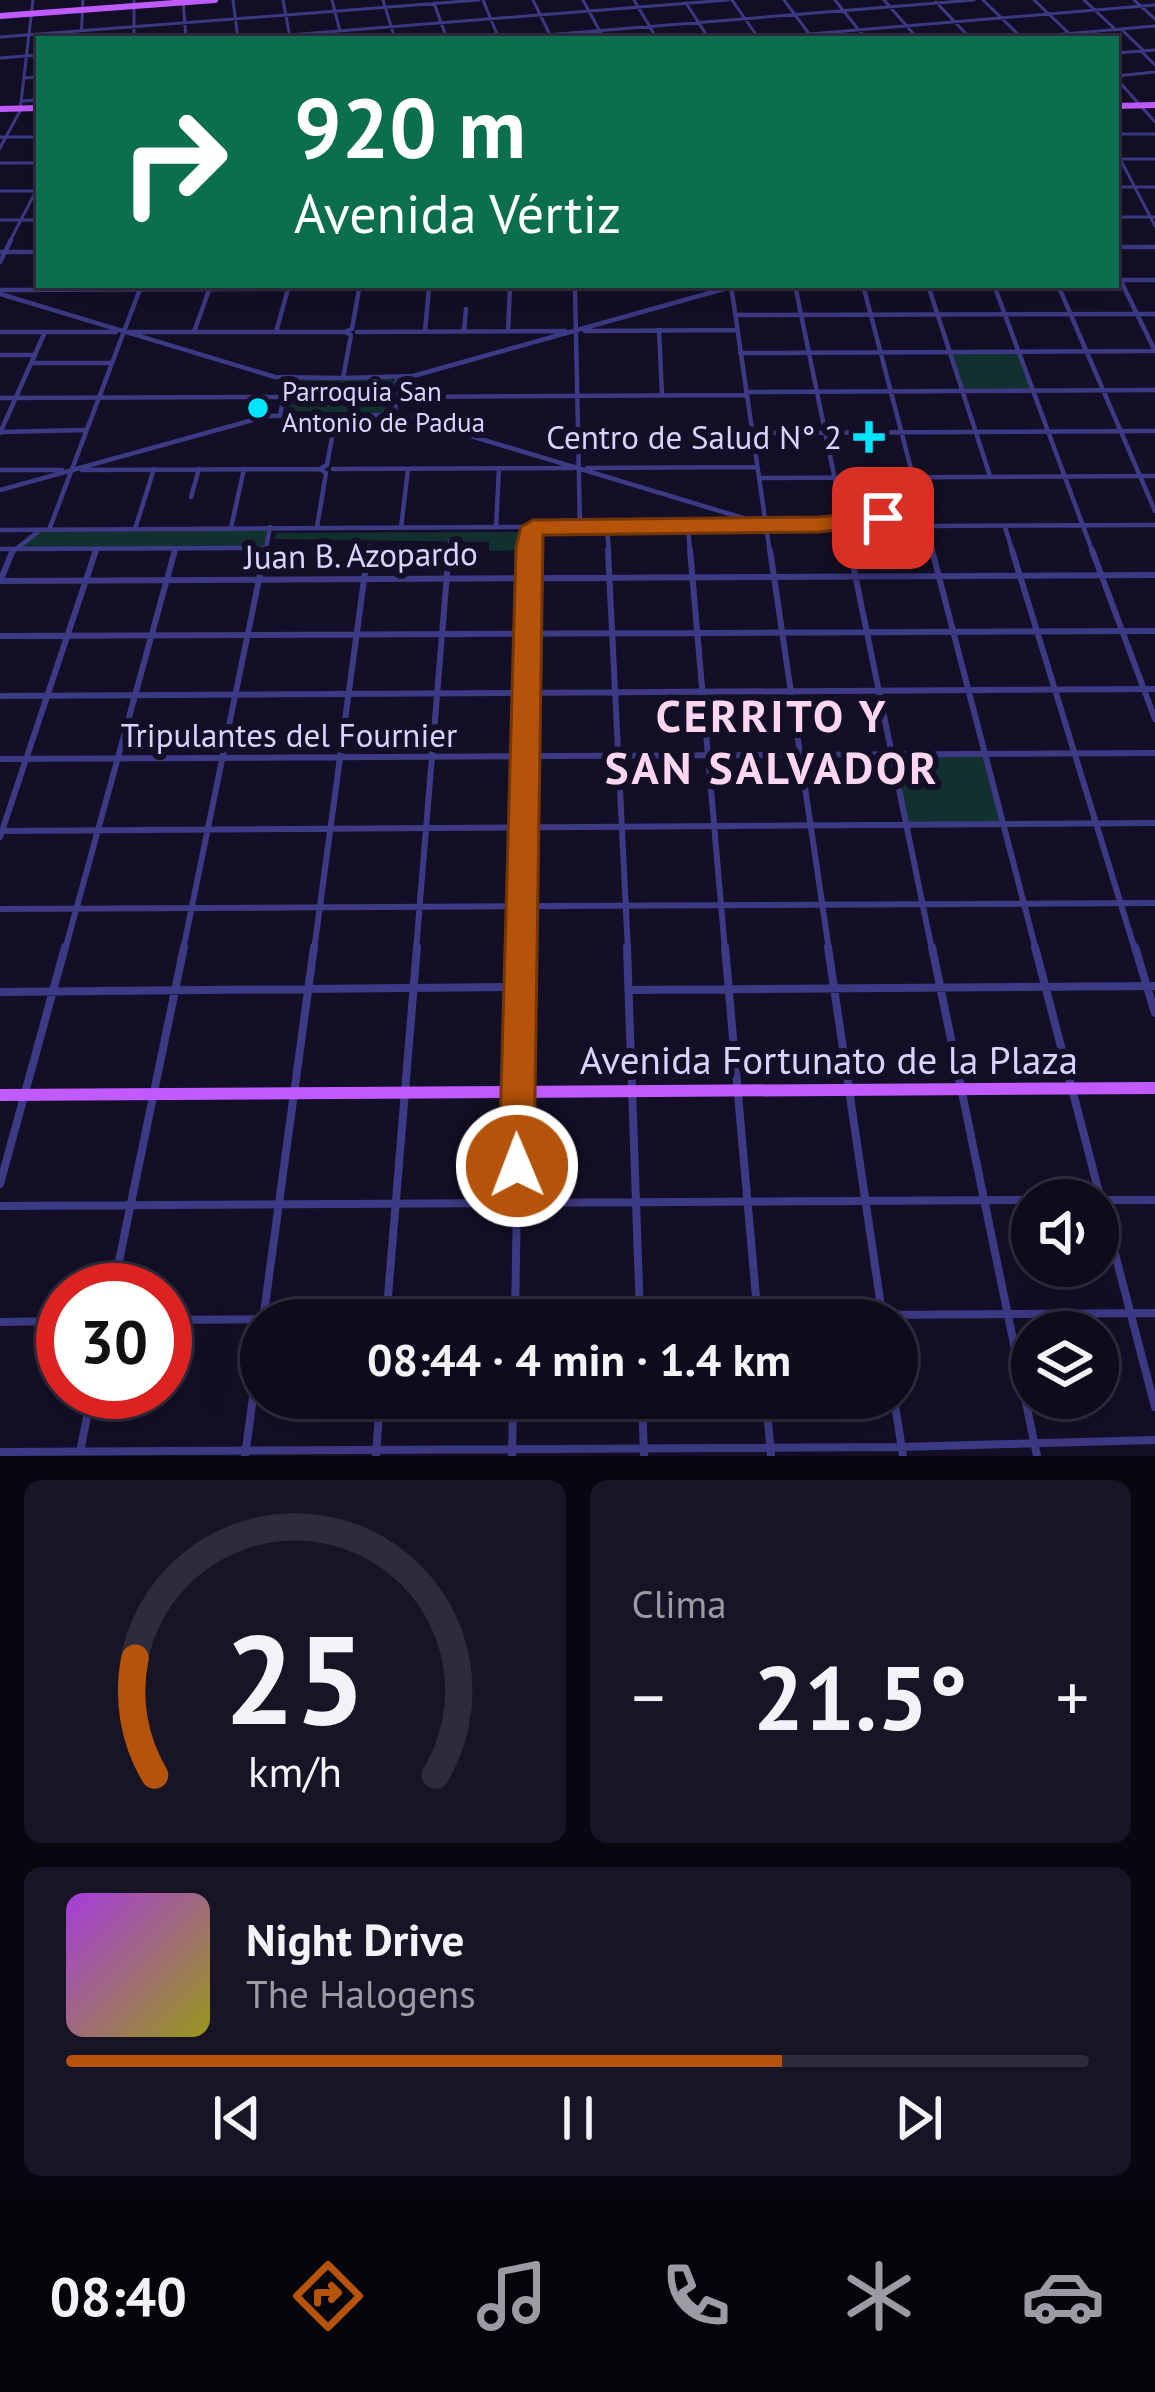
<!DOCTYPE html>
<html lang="es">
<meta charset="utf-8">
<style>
:root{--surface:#0e0b1c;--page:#171425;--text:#f1f3f6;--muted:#9b9ba3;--line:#2e2b3b;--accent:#b45309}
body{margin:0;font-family:"PT Sans",sans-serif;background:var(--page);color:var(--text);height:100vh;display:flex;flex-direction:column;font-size:45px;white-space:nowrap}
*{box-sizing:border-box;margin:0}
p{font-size:39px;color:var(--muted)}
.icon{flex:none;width:66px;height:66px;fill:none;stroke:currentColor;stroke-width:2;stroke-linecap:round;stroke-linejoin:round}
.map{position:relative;height:1456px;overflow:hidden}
.sheet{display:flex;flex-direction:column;gap:24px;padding:24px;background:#08060f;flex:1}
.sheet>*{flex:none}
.hud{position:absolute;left:36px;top:36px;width:1083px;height:252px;border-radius:0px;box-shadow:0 12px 48px #0002,0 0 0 3px var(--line);background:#0b6e4f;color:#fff;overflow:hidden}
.controls{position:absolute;left:1011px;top:1179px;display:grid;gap:24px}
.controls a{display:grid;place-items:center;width:108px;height:108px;border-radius:50%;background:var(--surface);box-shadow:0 12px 48px #0002,0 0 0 3px var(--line);font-size:60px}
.speed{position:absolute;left:36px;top:1263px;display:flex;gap:24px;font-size:60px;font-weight:700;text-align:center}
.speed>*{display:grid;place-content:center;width:156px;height:156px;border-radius:50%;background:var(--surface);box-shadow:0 12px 48px #0002,0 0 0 3px var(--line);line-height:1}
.speed .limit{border:18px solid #d22;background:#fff;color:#111}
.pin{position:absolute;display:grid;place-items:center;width:102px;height:102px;color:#fff;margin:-51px;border-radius:24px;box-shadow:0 6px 18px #0006}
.me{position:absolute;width:132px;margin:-66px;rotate:359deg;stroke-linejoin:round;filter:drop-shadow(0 0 9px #0008)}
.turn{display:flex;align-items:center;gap:42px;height:252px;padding:0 60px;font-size:54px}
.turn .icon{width:156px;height:156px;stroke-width:2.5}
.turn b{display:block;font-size:84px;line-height:102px}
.big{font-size:90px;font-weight:700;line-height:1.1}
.sheet .widget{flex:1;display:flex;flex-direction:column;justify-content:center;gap:18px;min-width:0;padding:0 42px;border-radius:18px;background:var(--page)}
.sheet .dial{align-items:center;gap:0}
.dial svg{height:312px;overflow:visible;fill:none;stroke:var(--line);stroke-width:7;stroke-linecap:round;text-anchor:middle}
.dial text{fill:var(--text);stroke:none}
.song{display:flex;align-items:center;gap:36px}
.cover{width:144px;height:144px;border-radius:18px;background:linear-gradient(135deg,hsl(280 70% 55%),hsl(60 70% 35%))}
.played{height:12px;border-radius:6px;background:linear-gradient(90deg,var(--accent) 70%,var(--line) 70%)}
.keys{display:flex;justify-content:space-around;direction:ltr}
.heat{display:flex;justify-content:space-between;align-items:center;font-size:66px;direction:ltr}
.sheet .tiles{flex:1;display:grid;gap:24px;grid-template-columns:1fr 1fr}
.widget:last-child{grid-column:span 2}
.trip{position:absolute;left:240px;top:1299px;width:678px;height:120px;border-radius:60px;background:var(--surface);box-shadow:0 12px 48px #0002,0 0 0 3px var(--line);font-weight:700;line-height:120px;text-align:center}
.dock{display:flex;height:192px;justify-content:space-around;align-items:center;background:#06040b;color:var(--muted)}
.dock .icon{width:84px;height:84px}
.dock .selected{color:var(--accent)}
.dock b{font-size:54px;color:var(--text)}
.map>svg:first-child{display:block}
.green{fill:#12302f}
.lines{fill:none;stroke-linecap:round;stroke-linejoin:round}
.minor-far3{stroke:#3d3a85;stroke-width:3}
.minor-far2{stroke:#3d3a85;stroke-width:4.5}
.minor-far1{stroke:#3d3a85;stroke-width:6}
.minor{stroke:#3d3a85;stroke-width:8}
.major-far1{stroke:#c25bff;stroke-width:6}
.major{stroke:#c25bff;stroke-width:12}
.route{fill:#b45309;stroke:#753606;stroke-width:3}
.poi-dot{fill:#00e5ff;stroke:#130f26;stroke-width:4.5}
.labels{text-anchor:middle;stroke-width:12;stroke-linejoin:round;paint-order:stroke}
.far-poi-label{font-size:27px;fill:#d9d4ff;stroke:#130f26;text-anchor:start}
.poi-label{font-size:33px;fill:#d9d4ff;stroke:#130f26;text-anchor:end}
.street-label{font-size:33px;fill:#d9d4ff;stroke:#130f26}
.near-street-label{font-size:39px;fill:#d9d4ff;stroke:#130f26}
.district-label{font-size:45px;font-weight:bold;letter-spacing:3px;fill:#ffd6f0;stroke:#130f26}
</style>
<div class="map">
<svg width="1155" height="1456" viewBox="0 0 1155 1456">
<rect width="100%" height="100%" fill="#130f26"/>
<!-- green -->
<path class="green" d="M950,351H1018L1032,390H962Z
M389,378L395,382L386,413L284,411L293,380Z
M267,530L264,546L19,547L41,532Z
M529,532L525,550L489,551V542L275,539L276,533Z
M892,755H983L1003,825H904Z"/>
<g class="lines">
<!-- minor-far3 -->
<path class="minor-far3" d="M134,0V39
M183,0L186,39
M233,0L238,39
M283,0L290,38
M332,0L342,39
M383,0L395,39
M483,0L499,39
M533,0L552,39
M583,0L604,39
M634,0L657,39
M732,0L759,39
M784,0L813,39
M835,0L866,39
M884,0L918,39
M983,0L1023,39
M1034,0L1075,39
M1084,0L1116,30
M1134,0L1155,19
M936,2L971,39
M434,3L447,39
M686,3L709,39
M1121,29L1144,51
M0,37L479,0
M81,39L83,0
M238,39L728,0
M496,39L974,0
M751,39L1155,5
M1008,39L1155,26
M1141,51L1155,65
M1116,53L1155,50
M0,58L39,55
M1116,76L1155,72
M24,78L39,77
M1116,78L1155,122
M22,101L39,100
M1116,134H1155
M0,137H39
M0,148L20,111L33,0
M1116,151L1155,226
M1123,159H1155
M0,163H39
M1116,187H1155
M0,191H38
M1116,217H1155
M0,220H39
M9,243L39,185"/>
<!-- minor-far2 -->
<path class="minor-far2" d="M1116,247H1155
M0,252H39
M0,262L11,240
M1116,271L1155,351
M1117,280H1155
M731,285L770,553
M795,285L850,553
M863,285L933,553
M928,285L990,476
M994,285L1093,553
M1058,285L1155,511
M575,288L580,527
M0,290L722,287
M0,294L275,377L343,378L413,376L731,287
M735,315L1155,314
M659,330L662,395
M425,331L429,288
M464,331L466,309
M508,331L510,288
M585,331L737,330
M0,332H116
M130,332H345
M194,332L209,290
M276,332L288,289
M357,332L565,331
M740,353L1155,351
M0,355H35
M32,363H111
M343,378L351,335L345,332L352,329L359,289
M746,392L1155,390
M396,397L746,395
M0,398L284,397
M280,415L288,378
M395,415L397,377
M0,432L86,430
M0,433L45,332
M752,433L1155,431
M587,468L757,467
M333,469L573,468
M0,470H62
M82,470L320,469
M759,478L1155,476
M0,490L267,416L401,415L763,524
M191,497L199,469
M688,526L690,553
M924,526L1155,525
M317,527L326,473L320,469L327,465L336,415
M496,527L499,468
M607,527L609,553
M1005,527L1013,553
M231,528L244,469
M401,528L408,469
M135,529L154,469
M0,530L819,525L921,514
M49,530L140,289
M0,549L266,548
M11,553L39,531
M265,553L270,527
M368,553L369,546
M449,553L450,541
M528,553L533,527"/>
<!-- minor-far1 -->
<path class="minor-far1" d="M608,550L628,950
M690,550L725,950
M770,550L829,950
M850,550L932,950
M932,550L1036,950
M1012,550L1135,950
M1092,550L1155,719
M1,579L13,550
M0,581L1155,575
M0,636L1155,631
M0,696L1155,689
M0,759L1155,753
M0,831L1155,823
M0,837L96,550
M0,909L1155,903
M65,950L175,550
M183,950L265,550
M314,950L368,550
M416,950L449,550
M521,950L528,550"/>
<!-- minor -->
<path class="minor" d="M627,947L640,1316
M725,947L758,1320
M828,947L883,1320
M932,947L1037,1456
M1035,947L1155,1407
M1135,947L1155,1013
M629,990L1155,986
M0,992L518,987
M0,1184L65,947
M1070,1200H1155
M0,1206L1032,1200
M113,1290L184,947
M165,1320L1155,1313
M263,1320L314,947
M386,1320L417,947
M515,1320L521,947
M0,1322L63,1321
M642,1398L644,1456
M766,1398L771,1456
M894,1398L903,1456
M0,1452L901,1447L1155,1440
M80,1452L92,1392
M245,1456L261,1338
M376,1456L380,1398
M512,1456L513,1398"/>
<!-- major-far1 -->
<path class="major-far1" d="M0,16L215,0
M1116,106L1155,105
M0,109L39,108"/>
<!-- major -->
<path class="major" d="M0,1095L1155,1088"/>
</g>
<!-- route -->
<path class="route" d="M883,511L891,513V524L819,532L543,535L534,1166L529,1177L517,1182L505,1177L499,1166L516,548L521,527L533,520L819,517Z"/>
<!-- markers -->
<g class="poi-dot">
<circle cx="258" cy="408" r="12"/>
<path d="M863 419h12v12h12v12h-12v12h-12v-12h-12v-12h12z"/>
</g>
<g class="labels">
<!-- far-poi labels -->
<g class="far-poi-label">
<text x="282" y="401">Parroquia San<tspan x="282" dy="31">Antonio de Padua</tspan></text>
</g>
<!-- poi labels -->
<g class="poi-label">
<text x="842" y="449">Centro de Salud N° 2</text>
</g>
<!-- street labels -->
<g class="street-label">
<text transform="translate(361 555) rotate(-1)" y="12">Juan B. Azopardo</text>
<text x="289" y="747">Tripulantes del Fournier</text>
</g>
<!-- near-street labels -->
<g class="near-street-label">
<text x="829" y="1074">Avenida Fortunato de la Plaza</text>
</g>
<!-- district labels -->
<g class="district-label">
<text x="772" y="732">CERRITO Y<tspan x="772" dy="52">SAN SALVADOR</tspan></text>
</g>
</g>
</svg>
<div class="controls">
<a><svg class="icon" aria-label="sound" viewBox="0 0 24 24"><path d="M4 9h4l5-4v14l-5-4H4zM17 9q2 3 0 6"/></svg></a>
<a><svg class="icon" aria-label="layers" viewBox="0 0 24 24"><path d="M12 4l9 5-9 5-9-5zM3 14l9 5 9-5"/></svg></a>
</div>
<div class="speed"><div class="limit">30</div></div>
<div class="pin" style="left:883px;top:518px;background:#d93025"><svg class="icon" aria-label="arrive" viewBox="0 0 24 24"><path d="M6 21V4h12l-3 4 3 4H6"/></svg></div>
<svg class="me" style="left:517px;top:1166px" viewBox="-20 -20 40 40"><circle r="17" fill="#b45309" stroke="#fff" stroke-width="3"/><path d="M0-11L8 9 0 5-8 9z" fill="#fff"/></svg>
<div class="trip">08:44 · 4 min · 1.4 km</div>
<div class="hud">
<div class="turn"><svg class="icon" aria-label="right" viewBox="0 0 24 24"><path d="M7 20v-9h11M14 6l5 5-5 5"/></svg><div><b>920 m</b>Avenida Vértiz</div></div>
</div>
</div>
<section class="sheet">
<div class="tiles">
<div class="widget dial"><svg viewBox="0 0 100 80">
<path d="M14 69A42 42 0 1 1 86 69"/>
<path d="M14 69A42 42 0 0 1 9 39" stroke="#b45309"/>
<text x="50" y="56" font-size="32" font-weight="700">25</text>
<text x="50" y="72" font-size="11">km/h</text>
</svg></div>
<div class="widget"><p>Clima</p>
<div class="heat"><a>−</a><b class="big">21.5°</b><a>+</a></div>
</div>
<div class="widget">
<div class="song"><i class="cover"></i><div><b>Night Drive</b><p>The Halogens</p></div></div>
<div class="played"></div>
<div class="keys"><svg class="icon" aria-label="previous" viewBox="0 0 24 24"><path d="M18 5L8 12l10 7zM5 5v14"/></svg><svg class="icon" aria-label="pause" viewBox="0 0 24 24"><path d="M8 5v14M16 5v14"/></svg><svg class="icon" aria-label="next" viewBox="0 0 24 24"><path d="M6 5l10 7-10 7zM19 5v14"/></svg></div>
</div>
</div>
</section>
<nav class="dock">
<b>08:40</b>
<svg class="icon selected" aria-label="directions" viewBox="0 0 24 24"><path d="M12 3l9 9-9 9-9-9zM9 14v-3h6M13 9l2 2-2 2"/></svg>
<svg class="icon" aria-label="music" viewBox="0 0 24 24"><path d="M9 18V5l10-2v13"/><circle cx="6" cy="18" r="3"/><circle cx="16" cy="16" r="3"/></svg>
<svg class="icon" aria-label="phone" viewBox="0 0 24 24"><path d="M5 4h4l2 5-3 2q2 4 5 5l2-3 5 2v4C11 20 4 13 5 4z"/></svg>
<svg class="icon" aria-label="climate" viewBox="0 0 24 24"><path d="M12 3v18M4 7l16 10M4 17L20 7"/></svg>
<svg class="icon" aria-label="car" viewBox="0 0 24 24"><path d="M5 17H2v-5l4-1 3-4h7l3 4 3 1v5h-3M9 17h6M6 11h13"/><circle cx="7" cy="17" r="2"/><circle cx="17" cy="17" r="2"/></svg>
</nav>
